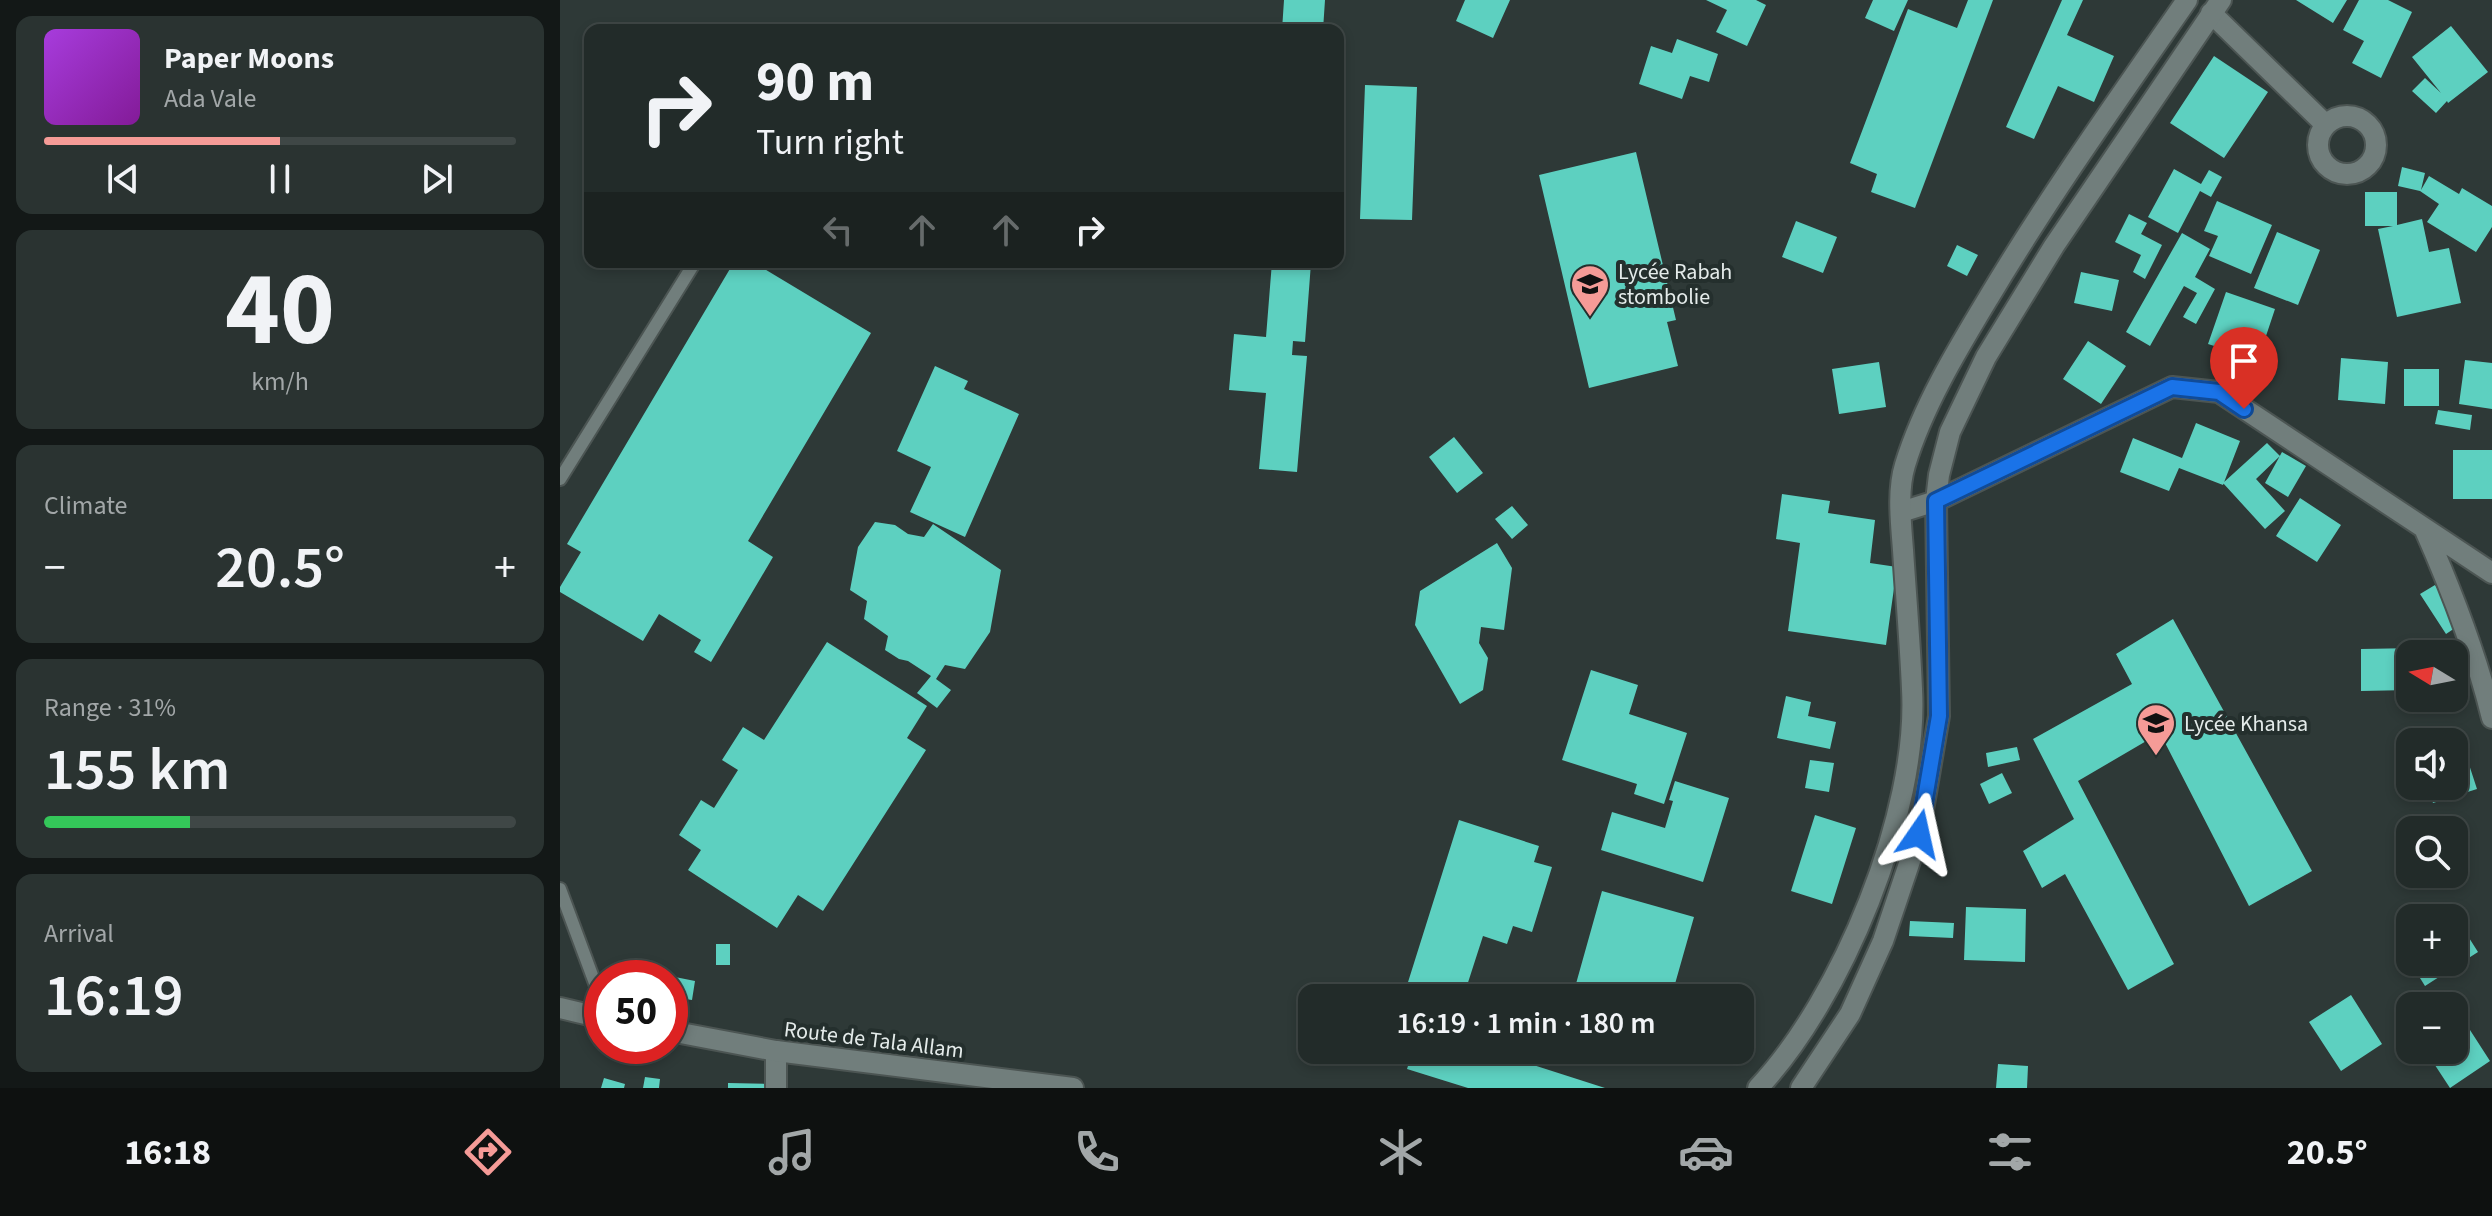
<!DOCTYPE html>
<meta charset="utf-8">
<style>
:root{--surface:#222b29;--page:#2a3331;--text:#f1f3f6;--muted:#a2a7a8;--line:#3f4746;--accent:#f59b97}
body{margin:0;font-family:"Source Sans 3",sans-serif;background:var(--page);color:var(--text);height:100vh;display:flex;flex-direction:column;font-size:30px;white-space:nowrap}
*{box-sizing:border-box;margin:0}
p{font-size:26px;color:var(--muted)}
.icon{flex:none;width:44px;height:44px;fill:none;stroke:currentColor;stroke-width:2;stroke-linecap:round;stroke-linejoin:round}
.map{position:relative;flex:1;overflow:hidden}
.details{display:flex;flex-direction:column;gap:16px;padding:16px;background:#131817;width:560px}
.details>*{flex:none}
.guide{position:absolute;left:24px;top:24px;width:760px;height:244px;border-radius:16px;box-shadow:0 4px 12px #0003,0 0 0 2px var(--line);background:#222b29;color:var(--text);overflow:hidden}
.needle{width:52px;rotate:280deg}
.fabs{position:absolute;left:1836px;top:640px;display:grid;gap:16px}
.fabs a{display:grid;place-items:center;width:72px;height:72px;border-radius:16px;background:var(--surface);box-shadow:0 4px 12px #0003,0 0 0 2px var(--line);font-size:40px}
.speed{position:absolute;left:24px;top:960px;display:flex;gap:16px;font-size:40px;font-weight:700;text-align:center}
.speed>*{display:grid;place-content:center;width:104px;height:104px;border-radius:50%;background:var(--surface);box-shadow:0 4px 12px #0003,0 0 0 2px var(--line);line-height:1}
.speed .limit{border:12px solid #d22;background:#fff;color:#111}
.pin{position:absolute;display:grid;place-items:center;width:68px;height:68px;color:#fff;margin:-82px -34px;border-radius:50% 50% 50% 0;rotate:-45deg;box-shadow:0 0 8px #0007}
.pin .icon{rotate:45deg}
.me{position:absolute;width:88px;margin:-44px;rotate:11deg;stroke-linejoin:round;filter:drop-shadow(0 0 6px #0008)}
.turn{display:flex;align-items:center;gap:28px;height:168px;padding:0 40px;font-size:36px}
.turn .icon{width:104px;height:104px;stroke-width:2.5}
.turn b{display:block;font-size:56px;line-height:68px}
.lanes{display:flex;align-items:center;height:76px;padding:0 40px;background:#0003;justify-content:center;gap:40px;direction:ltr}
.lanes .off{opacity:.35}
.big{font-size:60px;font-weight:600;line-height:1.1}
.details .tile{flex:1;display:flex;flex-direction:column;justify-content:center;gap:12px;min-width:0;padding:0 28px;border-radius:16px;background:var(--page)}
.details .dial{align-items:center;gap:0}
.dial b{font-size:104px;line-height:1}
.song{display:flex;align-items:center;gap:24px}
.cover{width:96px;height:96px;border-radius:12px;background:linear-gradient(135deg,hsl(280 70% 55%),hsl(290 70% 35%))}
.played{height:8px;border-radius:4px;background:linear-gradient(90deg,var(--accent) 50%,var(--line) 50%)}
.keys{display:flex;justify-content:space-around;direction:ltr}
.heat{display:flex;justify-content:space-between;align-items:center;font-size:44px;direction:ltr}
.charge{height:12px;border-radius:6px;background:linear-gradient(90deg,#34c759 31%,var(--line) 0)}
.trip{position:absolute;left:738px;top:984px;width:456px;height:80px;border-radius:16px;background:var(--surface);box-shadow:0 4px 12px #0003,0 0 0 2px var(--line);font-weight:600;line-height:80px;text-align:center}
.menu{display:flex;height:128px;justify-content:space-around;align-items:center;background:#0e1110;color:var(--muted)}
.menu .icon{width:56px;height:56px}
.menu .active{color:var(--accent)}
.menu b{font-size:36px;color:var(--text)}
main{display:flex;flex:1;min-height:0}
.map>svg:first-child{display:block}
.building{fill:#5dd0c0}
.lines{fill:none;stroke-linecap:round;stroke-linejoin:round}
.lane-casing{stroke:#4c5553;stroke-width:16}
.street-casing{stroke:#4c5553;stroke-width:24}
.secondary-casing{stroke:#4c5553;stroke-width:24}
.lane{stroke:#717e7c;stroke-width:12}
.street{stroke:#717e7c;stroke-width:20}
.secondary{stroke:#717e7c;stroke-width:20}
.route-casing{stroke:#114b97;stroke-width:20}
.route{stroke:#1a73e8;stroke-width:14}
.labels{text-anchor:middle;stroke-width:8;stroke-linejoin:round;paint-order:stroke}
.poi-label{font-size:22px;fill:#e4ebea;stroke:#242f2d;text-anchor:start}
.street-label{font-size:22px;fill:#e4ebea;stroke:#242f2d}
</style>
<main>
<section class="details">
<div class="tile">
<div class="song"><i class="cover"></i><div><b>Paper Moons</b><p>Ada Vale</p></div></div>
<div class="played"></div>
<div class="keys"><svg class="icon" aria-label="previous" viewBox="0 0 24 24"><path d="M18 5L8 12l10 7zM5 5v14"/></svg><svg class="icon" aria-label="pause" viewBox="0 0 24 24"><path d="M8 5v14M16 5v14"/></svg><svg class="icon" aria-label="next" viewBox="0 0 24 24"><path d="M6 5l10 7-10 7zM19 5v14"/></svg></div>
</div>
<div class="tile dial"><b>40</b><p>km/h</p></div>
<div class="tile"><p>Climate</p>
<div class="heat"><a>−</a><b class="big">20.5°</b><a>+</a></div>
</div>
<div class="tile"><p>Range · 31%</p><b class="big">155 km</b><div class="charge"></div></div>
<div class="tile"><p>Arrival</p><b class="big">16:19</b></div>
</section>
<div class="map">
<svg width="1932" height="1088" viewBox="0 0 1932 1088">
<rect width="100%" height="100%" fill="#2e3937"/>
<!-- building -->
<path class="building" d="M724,0H765L763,30H722Z
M905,0H950L933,38L896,21Z
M1146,0H1196L1206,5L1187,46L1156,32L1167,10Z
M1313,0H1348L1334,31L1305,18Z
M1408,0H1433L1355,208L1311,192L1317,174L1290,163L1348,9L1397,28Z
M1502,0H1523L1507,35L1554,56L1534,102L1498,86L1474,139L1446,127Z
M1736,0H1787L1773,23Z
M1799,0H1828L1852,12L1821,78L1792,63L1804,41L1783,30Z
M1891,26L1928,72L1888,103L1887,101L1876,113L1852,91L1865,78L1881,93L1852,57Z
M1117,39L1158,54L1149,82L1130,76L1122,99L1079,84L1091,46L1112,53Z
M1654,56L1708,92L1664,158L1610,123Z
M805,85L857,87L852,220L800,219Z
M24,151H30V167H23Z
M1076,152L1116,320L1107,322L1118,366L1029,388L979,175Z
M1842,167L1865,173L1861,190L1869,176L1899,194L1902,188L1932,206V227L1916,252L1867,222L1879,204L1860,191L1838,186Z
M1614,169L1641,184L1649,170L1662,177L1651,197L1640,191L1618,233L1588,217Z
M1805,192H1837V225L1862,219L1869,252L1889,248L1901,303L1837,317L1818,229L1833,226H1805Z
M1657,201L1712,225L1691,274L1649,256L1658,236L1644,231Z
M1569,214L1587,223L1581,234L1602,245L1585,279L1573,272L1581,255L1555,242Z
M1236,221L1277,237L1263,273L1222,257Z
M1717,232L1760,250L1738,305L1694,288Z
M1622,233L1650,249L1635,277L1655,289L1636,324L1623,317L1637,293L1624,286L1590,346L1566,332Z
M1397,245L1418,255L1407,276L1387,266Z
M174,262H193L311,333L188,541L213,557L151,662L134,652L141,640L99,614L83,641L0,592V587L21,552L7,544Z
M712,262L751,263L745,342L733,341L732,355L747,356L737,472L699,469L706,393L669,390L674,334L706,337Z
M1521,272L1559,280L1552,311L1514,303Z
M1666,292L1715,309L1698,360L1648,344Z
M1528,341L1566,366L1541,404L1503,379Z
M1781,358L1828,362L1825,404L1778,400Z
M1905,360L1932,363V409L1899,404Z
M1319,362L1326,407L1279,414L1272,369Z
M375,366L408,381L404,389L459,414L405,537L350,512L371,467L337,451Z
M1844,369H1879V406H1844Z
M1878,410L1912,415L1910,430L1875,424Z
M1636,423L1680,441L1663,485L1619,468L1609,491L1560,472L1573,438L1622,458Z
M894,437L923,473L897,493L869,457Z
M1707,443L1720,456L1696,479L1725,511L1705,529L1663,483Z
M1893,450H1932V499H1893Z
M1722,452L1746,466L1728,497L1705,483Z
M1222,494L1270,501L1268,513L1315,520L1310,563L1337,567L1326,645L1228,631L1240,543L1216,539Z
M1740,498L1781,525L1757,562L1716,536Z
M952,506L968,525L952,539L935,519Z
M315,522L335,525L348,534L364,537L373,524L441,570L430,632L405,669L385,665L376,679L391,690L377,708L357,693L371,676L348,661L339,659L325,650L328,636L304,619L307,601L290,590L298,547Z
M937,543L952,568L944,630L921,627L919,643L928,658L923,690L900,704L855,625L860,591Z
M1875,585L1901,624L1886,634L1860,594Z
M1613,619L1752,871L1689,906L1600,733L1518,781L1614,964L1568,990L1505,874L1482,888L1463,851L1514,819L1473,739L1572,684L1556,654Z
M267,642L367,706L347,738L366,750L263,911L238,895L217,928L128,870L141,850L119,835L141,800L154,808L178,770L162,760L183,727L204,740Z
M1856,648V654H1850V690L1801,691V649Z
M1031,670L1078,685L1069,714L1127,733L1104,804L1074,794L1077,784L1002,760Z
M1226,696L1251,702L1248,716L1276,722L1270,749L1217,738Z
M1903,746L1917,789L1873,803L1867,786H1894V749Z
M1457,747L1460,760L1428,767L1426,753Z
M1250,760L1274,763L1269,792L1245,788Z
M1442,773L1452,793L1429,804L1420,784Z
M1115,781L1169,798L1143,882L1041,850L1052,812L1105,828L1113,801L1109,800Z
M1255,815L1296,828L1272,904L1231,891Z
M899,820L979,846L974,862L992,867L972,932L953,926L947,944L923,936L903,998H843Z
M1042,891L1134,917L1111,998H1012Z
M1406,907L1466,909L1465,962L1404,960Z
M1892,911L1918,952L1865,986L1850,962H1894V918H1881Z
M1350,921L1394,923L1393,938L1349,936Z
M1850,938V962L1839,945Z
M156,944H170V965H156Z
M115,977L135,981L132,1000L111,997Z
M1791,995L1822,1044L1781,1071L1749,1022Z
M1910,1030L1930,1061L1890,1088L1869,1056L1879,1050H1894V1040Z
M853,1050H927L1045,1088H908L847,1069Z
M1097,1050L1093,1063L1062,1054L1058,1065L1007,1051Z
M1438,1064L1468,1066L1467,1088H1436Z
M85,1077L100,1079L99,1088H83Z
M44,1078L65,1084L64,1088H41Z
M168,1083L211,1084V1088H168Z"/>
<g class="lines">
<defs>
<path id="lane" d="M0,479L135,262
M0,889L42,1002"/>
<path id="street" d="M1651,13L1766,125
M1758 145a29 29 0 1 1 58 0a29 29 0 1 1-58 0Z
M1341,512L1376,501L1612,387L1659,392L1932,573
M1864,528C1891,589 1916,653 1932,718
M216,1088V1051"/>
<path id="secondary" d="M0,1008L42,1018
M110,1031L216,1051L513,1088
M1198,1088C1282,999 1359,812 1352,689C1350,642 1346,596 1343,550C1341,523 1337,491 1345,465C1363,406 1397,350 1429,297C1490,195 1559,98 1627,0
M1241,1088L1290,1014L1323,941L1359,834L1379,716L1376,501L1379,475L1390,432L1426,357L1494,246L1661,0"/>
</defs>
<!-- lane casing -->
<use href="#lane" class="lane-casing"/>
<!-- street casing -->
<use href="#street" class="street-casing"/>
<!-- secondary casing -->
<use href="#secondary" class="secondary-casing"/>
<!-- lane -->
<use href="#lane" class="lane"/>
<!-- street -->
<use href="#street" class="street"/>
<!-- secondary -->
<use href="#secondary" class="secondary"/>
</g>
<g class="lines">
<defs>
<path id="route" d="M1359,834L1379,716L1376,501L1612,387L1659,392L1684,409"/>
</defs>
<!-- route casing -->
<use href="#route" class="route-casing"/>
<!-- route -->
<use href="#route" class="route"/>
</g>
<!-- icons -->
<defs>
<symbol id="school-pin" viewBox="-11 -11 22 30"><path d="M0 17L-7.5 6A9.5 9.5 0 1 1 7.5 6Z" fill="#f59b97" stroke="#242f2d"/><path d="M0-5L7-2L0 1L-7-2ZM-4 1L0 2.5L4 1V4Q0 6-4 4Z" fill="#111"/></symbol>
</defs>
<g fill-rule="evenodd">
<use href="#school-pin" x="1008" y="262" width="44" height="60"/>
<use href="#school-pin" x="1574" y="701" width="44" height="60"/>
</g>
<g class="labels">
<!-- poi labels -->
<g class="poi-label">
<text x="1058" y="279">Lycée Rabah<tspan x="1058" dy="25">stombolie</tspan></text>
<text x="1624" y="731">Lycée Khansa</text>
</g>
<!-- street labels -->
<g class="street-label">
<text transform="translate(314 1039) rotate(7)" y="8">Route de Tala Allam</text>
</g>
</g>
</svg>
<div class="fabs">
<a><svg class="needle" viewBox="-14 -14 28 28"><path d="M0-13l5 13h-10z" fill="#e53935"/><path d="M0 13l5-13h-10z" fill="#a2a7a8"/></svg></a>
<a><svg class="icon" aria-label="sound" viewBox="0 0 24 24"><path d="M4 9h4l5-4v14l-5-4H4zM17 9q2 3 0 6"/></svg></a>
<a><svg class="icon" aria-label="search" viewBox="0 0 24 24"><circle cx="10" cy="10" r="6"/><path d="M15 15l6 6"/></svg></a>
<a>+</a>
<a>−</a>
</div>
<div class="speed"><div class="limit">50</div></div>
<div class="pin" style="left:1684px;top:409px;background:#d93025"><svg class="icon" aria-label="arrive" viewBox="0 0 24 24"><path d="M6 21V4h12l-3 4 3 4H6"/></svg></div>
<svg class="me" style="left:1359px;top:834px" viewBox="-20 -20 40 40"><path d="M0-17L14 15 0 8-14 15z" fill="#1a73e8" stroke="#fff" stroke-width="4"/></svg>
<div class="trip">16:19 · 1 min · 180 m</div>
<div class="guide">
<div class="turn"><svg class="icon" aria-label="right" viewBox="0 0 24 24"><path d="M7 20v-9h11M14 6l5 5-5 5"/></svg><div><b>90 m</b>Turn right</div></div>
<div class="lanes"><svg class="icon off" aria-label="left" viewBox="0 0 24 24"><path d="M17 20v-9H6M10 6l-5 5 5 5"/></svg><svg class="icon off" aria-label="ahead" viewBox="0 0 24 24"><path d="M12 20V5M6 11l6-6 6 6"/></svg><svg class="icon off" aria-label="ahead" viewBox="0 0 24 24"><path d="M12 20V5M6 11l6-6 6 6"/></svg><svg class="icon" aria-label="right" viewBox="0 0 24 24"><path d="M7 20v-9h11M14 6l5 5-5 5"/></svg></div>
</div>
</div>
</main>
<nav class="menu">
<b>16:18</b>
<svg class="icon active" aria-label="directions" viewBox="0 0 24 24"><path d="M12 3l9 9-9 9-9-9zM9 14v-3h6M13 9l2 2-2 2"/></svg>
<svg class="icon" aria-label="music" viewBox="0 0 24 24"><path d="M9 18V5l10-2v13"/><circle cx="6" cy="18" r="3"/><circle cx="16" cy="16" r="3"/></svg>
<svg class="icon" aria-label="phone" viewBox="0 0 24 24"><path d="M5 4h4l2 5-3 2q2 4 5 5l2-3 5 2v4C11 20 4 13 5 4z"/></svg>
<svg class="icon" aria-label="climate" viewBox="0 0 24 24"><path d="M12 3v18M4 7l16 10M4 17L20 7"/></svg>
<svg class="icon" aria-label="car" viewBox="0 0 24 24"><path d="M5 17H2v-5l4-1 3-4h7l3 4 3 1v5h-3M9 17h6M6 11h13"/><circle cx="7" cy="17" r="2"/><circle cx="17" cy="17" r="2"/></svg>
<svg class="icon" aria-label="filters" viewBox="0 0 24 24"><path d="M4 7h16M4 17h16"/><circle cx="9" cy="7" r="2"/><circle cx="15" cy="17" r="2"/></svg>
<b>20.5°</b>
</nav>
